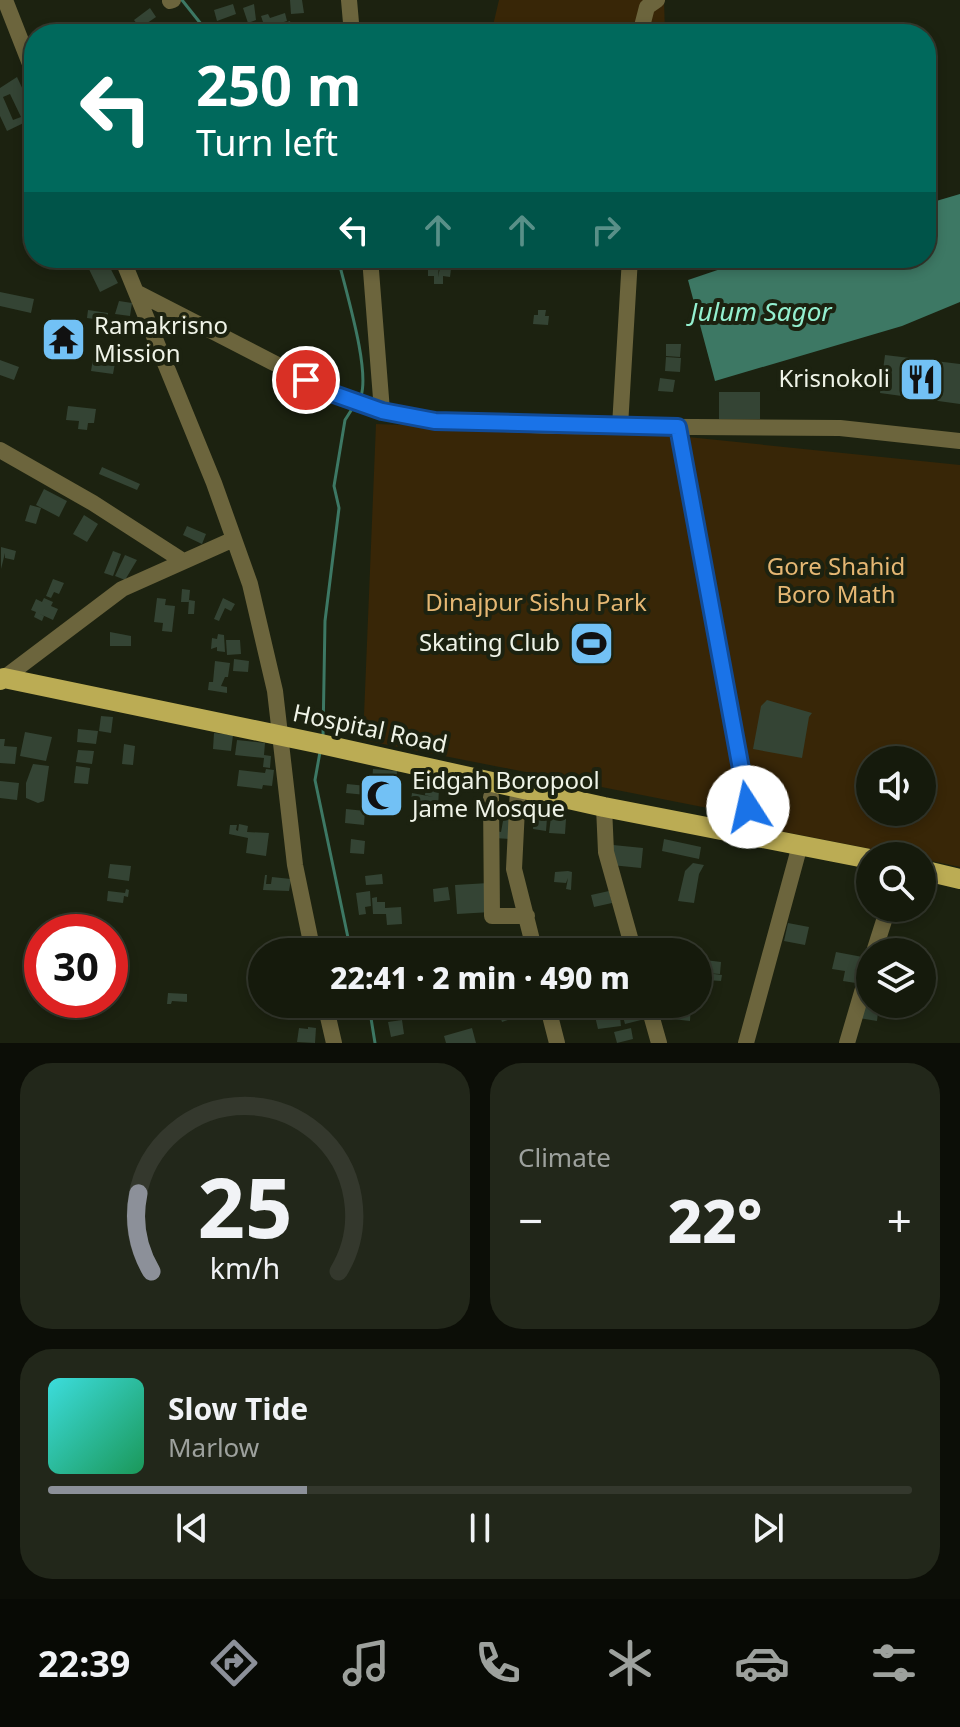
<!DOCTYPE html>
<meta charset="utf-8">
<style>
:root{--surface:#151a0c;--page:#22271a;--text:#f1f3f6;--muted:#9da19d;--line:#34382d;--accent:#8c9099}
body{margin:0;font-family:"Noto Sans",sans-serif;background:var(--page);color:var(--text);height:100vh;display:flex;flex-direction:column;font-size:30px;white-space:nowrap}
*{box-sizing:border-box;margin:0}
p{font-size:26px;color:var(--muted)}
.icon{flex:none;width:44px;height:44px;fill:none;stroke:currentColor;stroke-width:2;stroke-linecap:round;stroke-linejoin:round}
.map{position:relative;height:1043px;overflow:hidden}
.details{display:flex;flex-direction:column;gap:20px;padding:20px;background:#0c0e07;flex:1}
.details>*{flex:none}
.guide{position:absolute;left:24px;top:24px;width:912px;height:244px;border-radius:32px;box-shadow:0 4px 12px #0003,0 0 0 2px var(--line);background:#00695c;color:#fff;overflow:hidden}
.fabs{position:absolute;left:856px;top:746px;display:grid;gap:16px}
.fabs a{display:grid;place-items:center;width:80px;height:80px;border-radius:50%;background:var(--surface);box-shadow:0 4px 12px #0003,0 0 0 2px var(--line);font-size:40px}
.speed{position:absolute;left:24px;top:914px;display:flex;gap:16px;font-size:40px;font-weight:700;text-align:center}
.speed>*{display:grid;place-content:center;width:104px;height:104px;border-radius:50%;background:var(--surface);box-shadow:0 4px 12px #0003,0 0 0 2px var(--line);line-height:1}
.speed .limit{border:12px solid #d22;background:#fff;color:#111}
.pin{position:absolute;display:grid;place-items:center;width:68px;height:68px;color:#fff;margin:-34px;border:4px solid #fff;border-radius:50%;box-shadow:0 2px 8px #0007}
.me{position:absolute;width:88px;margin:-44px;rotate:350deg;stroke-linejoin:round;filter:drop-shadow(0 0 6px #0008)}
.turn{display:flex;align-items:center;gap:28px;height:168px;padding:0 40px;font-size:36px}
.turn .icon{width:104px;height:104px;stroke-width:2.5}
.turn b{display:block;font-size:56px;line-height:68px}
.lanes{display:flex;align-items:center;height:76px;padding:0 40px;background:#0003;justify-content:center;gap:40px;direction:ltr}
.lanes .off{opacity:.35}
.big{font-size:60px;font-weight:800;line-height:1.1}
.details .tile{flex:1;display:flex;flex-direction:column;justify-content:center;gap:12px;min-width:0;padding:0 28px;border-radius:32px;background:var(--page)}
.details .dial{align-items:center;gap:0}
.dial svg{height:208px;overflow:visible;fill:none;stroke:var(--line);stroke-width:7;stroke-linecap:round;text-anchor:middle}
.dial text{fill:var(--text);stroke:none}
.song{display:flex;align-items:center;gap:24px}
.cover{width:96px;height:96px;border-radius:12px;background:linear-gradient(135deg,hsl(180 70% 55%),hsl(150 70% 35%))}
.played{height:8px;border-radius:4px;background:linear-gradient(90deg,var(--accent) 30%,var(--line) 30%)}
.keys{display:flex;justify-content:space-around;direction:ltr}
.heat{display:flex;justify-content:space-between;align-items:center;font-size:44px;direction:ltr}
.details .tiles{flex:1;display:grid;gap:20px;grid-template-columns:1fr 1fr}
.tile:last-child{grid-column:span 2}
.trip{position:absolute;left:248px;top:938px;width:464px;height:80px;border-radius:40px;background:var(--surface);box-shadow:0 4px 12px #0003,0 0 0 2px var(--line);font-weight:800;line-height:80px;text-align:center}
.tab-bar{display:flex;height:128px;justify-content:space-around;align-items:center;background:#080a05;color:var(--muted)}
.tab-bar .icon{width:56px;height:56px}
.tab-bar .active{color:var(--accent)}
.tab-bar b{font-size:36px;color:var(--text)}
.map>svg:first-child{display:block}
.green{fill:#382607;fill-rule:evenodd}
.water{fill:#3d7864}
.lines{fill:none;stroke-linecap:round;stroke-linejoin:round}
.stream{stroke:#3d7864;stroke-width:3}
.building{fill:#344434;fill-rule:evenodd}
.minor{stroke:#6c653d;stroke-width:16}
.major{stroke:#bbac54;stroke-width:20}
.route-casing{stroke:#114b97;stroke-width:20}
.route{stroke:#1a73e8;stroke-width:14}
.labels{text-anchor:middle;stroke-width:8;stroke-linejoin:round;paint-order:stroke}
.poi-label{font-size:24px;fill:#eff3e7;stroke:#1c2210;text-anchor:start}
.park-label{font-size:24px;fill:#e5b773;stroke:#1c2210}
.street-label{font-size:24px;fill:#eff3e7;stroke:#1c2210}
.water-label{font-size:26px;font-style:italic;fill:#94f0d0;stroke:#1c2210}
</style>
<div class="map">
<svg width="960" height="1043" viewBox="0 0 960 1043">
<rect width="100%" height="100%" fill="#1c2210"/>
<!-- green -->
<path class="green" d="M499,0H664L665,34H491Z
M376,424L676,435L743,815L363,740Z
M678,436L960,465V867L922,859V856H907L760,827ZM870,760H922V812H870Z"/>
<!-- water -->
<path class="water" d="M960,194V302L902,326L715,381L688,280L753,258H926V204Z"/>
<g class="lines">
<!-- stream -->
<path class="stream" d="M182,0L209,34
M338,258C345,289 370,368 361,396
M323,736L325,621L339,508L334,486L345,420L352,409
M320,752L315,780L351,952
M354,1004L353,1010L370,1012L375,1043"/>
</g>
<!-- building -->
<path class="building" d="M290,0H302L304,13L291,14Z
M233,4L236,14L217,21L214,10Z
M254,4L256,20L248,23L243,8Z
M150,8L156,17L140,28L134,20Z
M285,13L287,21L265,28L261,16L268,14L270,18Z
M290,21L294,34H275L272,27Z
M17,77L34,113V118L7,131L0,116V88ZM10,94L21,117L13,120L3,97Z
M100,258H105L118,283L100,292L87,265Z
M428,264L439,265L438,277L440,268L451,269L450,277L443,276V284H434V276H428Z
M0,292L34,299L31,313L0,306Z
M119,301L132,303L130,316L115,314Z
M88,310L108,313L107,321L87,318Z
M538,310H546L545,316H549L548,325L533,324L534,315H538Z
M666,344H681L680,357L666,356Z
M885,355L960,364V404L880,393Z
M666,357L681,358L680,372L665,371Z
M93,359L115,363L113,374L91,371Z
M0,360L19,367L14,380L0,375Z
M660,378L675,380L673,392L658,391Z
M719,392H760V419H719Z
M68,406L96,409L94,423H88L87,430L78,429L79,421L66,420Z
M102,467L140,484L137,490L99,474Z
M44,489L67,501L59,517L36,505Z
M30,505L41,508L36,524L25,521Z
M84,515L98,524L87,542L73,534Z
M187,526L206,534L202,544L183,535Z
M1,547L16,551L14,560L5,558V553L1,569Z
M113,551L121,554L113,576L104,573Z
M125,555L137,560L125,580L115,576Z
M53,579L64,583L59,594L54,592L51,598L46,596Z
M182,589L190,590L189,600L195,601L194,614H188L189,600V602H181Z
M44,598L53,602L51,606L58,609L53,620L40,614L44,616L42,621L34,617L36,612L31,610L36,599L42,602Z
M157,598L166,599L165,605L175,606L172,632L162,631L163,623L154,622Z
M223,598L235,604L231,611L225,608L219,621L214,619Z
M110,632L131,636V646H110Z
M218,634L224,635L225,652L217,651V647L211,649L212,638L217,639Z
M226,640H240L241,654L227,655Z
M234,659L249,661L248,672L233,671Z
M215,661L230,663L228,677H225L221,686L227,687V693L208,690L209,682H213Z
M767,700L812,713L809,717L802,758L753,749L761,706Z
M101,716L113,717L111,733L99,731Z
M78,729L98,731L96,744L77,742Z
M25,732L52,737L46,761L20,756Z
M214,733L233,735L231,751L213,749Z
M0,739H5L4,746L17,747L15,764L0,763Z
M237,740L265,743L264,755L271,756L270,768L263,767L264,758L235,755Z
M124,744L135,746L133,765L122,764Z
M78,750L94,751L92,764L76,762Z
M33,764L49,766L44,801L38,803L26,798V783Z
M76,766L90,768L88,784L74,783Z
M266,769L274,770L272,786L263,785L262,789L237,786L239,770L265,773Z
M373,769L397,771L396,785L372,783Z
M0,781L19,783L17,800L0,798Z
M347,784L367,786L366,795L346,793Z
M369,786L396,789L395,808L367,806Z
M426,787L439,788L438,809L424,807L425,802L411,801L412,793L433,797L425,795Z
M346,809L365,811L364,825L345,823Z
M505,810L512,811L511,839L494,838L495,831L501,832Z
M534,817L547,818L546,831L533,829Z
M551,817L566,819L565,834L549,833Z
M239,824L248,826L247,832L269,833L266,856L246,853L248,838L229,834L230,825H237L236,830L238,831Z
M351,839L365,841L364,854L350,853Z
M664,839L701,847L699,859L662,851Z
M613,845L643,848L641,868L611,865Z
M693,863L704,865L699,874L694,903L678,901L685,871Z
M110,864L131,866L129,881L108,878Z
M568,871L572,872L571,890L566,889L568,878L566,883L554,882L555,872Z
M382,874L383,884L366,885L365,876Z
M265,875H267L266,884H271L272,877L291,879L289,891L263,890Z
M489,883L491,912L457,914L455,885Z
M448,887L450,900L434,902L433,889Z
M126,889L129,890L128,897L124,896L123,903L107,901L108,891L125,893Z
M370,891L371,906L365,907L366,914L359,915L356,893Z
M609,891L612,903L594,907L591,895Z
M377,897V902H385V908L401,907L402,924L387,925L386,914H373L372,898Z
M788,923L809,927L805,945L784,941Z
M473,936L475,952H454L452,939Z
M279,942L298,944L297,952H278Z
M836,952L868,958L862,984L843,981L845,971L832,969Z
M705,960L721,962L720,974L706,973L722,975L721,981L707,980L705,998L698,997V979L702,980Z
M168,993L187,994V1002L172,1001L171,1004H167Z
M862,999L870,1000V1004H879L877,1021L859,1018Z
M496,1004H512L517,1017L502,1022Z
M680,1004H691L690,1021L655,1017L656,1009L680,1011Z
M619,1008L621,1026L598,1029L594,1012L599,1010L601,1017L614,1014L613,1009Z
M638,1009L641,1020L625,1024L622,1013Z
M402,1020L404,1034L391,1037L388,1022Z
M308,1027L316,1028L315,1043L297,1042L299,1028L308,1029Z
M472,1028L476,1043H446L444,1036Z
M631,1028L633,1039L617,1043L614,1032Z"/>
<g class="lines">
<!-- minor -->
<path class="minor" d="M5,0L34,74
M349,0L352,34
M170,1L173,0
M640,34L647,7L657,0
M122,258L214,483L250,584L275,691L295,865L313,952
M370,258L382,411
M136,292L334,394L382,411L435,421L553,426L840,428L960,441
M620,426L630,258
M678,427L754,836
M0,450L93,503L183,561
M4,678L122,589L234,539
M518,788L514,869L535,952
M491,797L492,916H527
M604,807L606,852L634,952
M874,952L888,908
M325,1004L334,1043
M547,1004L557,1043
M648,1004L659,1043
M746,1043L800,845
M847,1043L870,965"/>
<!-- major -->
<path class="major" d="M0,680L4,678L321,744L604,807L870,859
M922,870L960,879"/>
</g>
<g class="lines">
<defs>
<path id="route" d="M306,380L334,394L382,411L435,421L678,427L748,807"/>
</defs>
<!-- route casing -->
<use href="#route" class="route-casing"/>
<!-- route -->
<use href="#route" class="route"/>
</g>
<!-- icons -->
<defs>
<symbol id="temple-square" viewBox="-11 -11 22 22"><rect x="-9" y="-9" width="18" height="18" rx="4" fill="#72c1f5" stroke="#1c2210"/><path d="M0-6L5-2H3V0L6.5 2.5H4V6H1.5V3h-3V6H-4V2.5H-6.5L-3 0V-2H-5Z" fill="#111"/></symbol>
<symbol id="restaurant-square" viewBox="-11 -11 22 22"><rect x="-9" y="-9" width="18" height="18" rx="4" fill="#72c1f5" stroke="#1c2210"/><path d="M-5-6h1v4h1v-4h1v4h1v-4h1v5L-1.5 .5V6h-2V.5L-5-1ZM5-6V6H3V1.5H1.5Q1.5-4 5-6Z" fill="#111"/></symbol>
<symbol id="stadium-square" viewBox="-11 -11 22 22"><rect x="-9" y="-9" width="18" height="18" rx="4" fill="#72c1f5" stroke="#1c2210"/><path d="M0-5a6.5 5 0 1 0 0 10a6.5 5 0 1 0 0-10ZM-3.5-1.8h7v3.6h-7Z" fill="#111"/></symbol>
<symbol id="mosque-square" viewBox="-11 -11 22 22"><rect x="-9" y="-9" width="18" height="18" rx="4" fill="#72c1f5" stroke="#1c2210"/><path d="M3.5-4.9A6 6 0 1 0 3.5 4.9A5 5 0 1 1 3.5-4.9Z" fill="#111"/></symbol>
</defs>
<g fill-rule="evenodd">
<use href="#temple-square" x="38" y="314" width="51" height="51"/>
<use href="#restaurant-square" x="896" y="354" width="51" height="51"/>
<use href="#stadium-square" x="566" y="618" width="51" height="51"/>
<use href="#mosque-square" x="356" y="770" width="51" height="51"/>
</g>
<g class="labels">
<!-- poi labels -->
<g class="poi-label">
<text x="94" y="334">Ramakrisno<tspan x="94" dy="28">Mission</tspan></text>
<text x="890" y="387" text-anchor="end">Krisnokoli</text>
<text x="560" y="651" text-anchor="end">Skating Club</text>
<text x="412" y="789">Eidgah Boropool<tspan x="412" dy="28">Jame Mosque</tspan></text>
</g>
<!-- park labels -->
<g class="park-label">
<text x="836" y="575">Gore Shahid<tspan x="836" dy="28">Boro Math</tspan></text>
<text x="536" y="611">Dinajpur Sishu Park</text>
</g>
<!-- street labels -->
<g class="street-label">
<text transform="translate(370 729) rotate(12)" y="8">Hospital Road</text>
</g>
<!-- water labels -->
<g class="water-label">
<text x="761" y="321">Julum Sagor</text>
</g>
</g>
</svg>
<div class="fabs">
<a><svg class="icon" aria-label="sound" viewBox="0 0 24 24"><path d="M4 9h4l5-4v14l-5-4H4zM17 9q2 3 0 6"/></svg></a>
<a><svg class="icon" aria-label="search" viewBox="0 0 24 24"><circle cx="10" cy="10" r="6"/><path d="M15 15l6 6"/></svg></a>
<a><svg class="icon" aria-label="layers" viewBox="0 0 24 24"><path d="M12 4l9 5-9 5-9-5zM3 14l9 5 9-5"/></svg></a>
</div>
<div class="speed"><div class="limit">30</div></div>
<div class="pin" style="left:306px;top:380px;background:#d93025"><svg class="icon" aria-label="arrive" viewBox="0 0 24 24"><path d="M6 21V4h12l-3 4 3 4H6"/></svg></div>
<svg class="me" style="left:748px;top:807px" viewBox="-20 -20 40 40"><circle r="19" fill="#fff"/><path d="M0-13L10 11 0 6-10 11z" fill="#1a73e8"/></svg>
<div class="trip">22:41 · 2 min · 490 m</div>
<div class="guide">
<div class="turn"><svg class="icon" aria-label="left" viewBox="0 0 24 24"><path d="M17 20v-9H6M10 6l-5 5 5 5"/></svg><div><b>250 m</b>Turn left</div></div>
<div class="lanes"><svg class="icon" aria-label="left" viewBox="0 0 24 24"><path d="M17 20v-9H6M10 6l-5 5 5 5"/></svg><svg class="icon off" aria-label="ahead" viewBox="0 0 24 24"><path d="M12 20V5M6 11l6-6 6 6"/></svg><svg class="icon off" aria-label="ahead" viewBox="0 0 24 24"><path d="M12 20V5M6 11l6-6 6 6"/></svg><svg class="icon off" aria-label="right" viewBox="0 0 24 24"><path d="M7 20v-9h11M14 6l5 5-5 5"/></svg></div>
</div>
</div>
<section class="details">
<div class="tiles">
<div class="tile dial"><svg viewBox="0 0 100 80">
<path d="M14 69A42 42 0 1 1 86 69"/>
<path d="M14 69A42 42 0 0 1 9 39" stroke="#8c9099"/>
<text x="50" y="56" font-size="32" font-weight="700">25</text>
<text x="50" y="72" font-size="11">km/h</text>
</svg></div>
<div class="tile"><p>Climate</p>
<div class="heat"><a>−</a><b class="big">22°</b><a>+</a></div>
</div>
<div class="tile">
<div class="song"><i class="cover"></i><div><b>Slow Tide</b><p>Marlow</p></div></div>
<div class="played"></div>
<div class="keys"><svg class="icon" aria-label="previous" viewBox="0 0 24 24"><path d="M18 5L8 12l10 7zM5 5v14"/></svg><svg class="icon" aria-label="pause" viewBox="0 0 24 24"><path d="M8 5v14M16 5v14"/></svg><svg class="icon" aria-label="next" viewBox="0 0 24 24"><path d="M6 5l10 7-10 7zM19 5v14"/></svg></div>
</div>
</div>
</section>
<nav class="tab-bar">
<b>22:39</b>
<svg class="icon active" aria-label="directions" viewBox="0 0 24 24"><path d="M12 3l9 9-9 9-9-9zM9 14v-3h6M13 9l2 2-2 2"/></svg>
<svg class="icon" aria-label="music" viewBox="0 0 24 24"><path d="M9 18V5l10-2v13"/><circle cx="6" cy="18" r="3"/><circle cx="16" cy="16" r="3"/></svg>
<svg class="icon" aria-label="phone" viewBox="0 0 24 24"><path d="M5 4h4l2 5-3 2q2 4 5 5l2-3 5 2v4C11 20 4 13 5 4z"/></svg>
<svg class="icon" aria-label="climate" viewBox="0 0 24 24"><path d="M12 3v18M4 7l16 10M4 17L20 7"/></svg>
<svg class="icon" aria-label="car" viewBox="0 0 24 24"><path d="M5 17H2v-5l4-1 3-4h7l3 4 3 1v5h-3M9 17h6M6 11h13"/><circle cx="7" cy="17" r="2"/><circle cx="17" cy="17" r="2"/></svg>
<svg class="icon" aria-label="filters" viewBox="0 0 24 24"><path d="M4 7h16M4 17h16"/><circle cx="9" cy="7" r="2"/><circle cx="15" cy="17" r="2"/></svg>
</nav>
